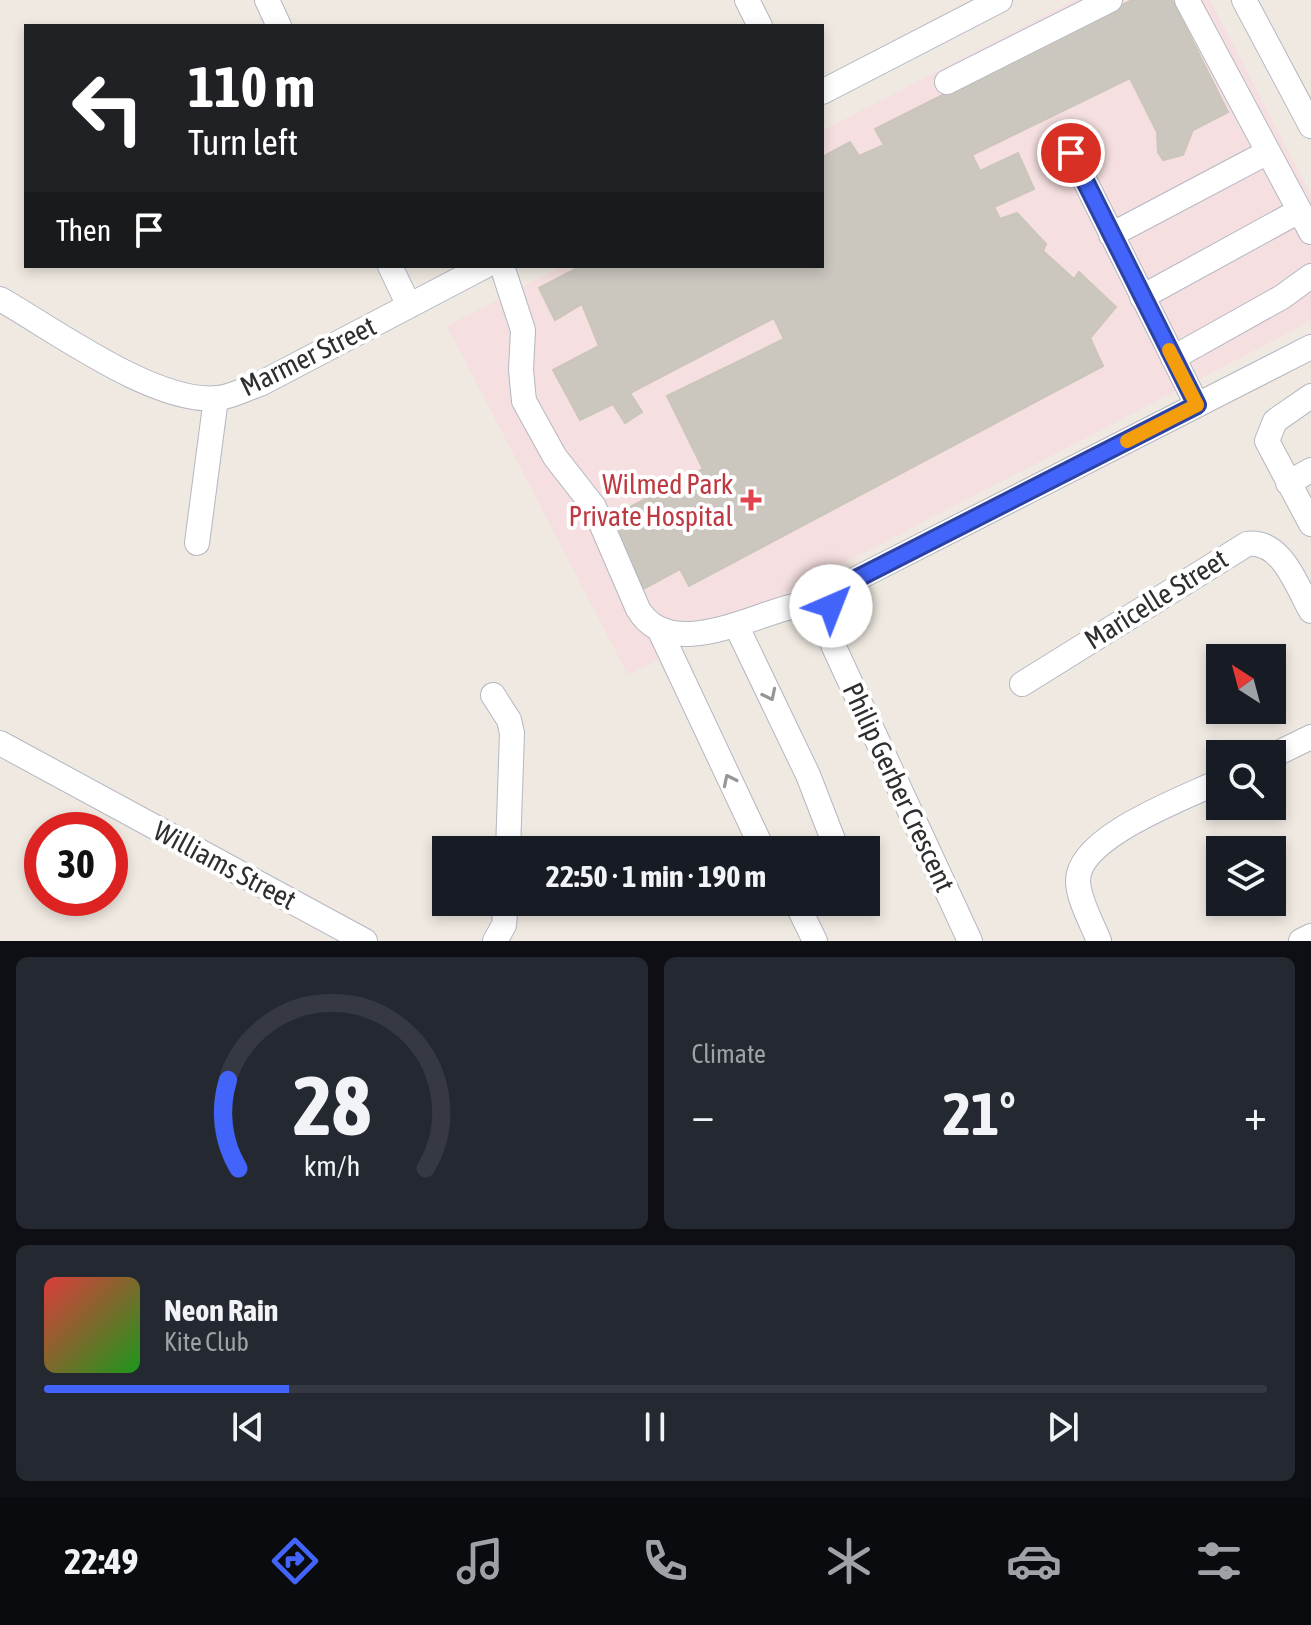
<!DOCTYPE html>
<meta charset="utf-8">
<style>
:root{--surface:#171b24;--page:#242831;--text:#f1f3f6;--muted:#9ea1a6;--line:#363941;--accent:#4264fb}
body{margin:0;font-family:"Asap Condensed",sans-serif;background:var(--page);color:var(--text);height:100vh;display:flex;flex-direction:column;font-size:30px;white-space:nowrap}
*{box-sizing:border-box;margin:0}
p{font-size:26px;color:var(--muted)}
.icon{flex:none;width:44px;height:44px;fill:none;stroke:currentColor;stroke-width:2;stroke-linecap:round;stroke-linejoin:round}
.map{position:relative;height:941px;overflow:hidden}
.panel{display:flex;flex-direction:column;gap:16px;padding:16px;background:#0d0f14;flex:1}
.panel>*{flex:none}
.hud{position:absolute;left:24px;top:24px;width:800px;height:244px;border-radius:0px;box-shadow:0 4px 12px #0003;background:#202124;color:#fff;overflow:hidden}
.needle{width:52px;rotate:324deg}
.tools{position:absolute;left:1206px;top:644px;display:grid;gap:16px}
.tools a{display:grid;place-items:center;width:80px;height:80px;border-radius:0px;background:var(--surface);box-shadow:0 4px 12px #0003;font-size:40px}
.speed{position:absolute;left:24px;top:812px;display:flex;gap:16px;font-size:40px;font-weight:700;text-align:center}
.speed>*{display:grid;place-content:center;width:104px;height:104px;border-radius:50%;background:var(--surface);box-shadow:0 4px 12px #0003;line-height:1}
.speed .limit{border:12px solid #d22;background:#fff;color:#111}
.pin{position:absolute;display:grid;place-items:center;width:68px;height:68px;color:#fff;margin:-34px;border:4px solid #fff;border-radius:50%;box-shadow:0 2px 8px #0007}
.me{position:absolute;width:88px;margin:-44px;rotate:44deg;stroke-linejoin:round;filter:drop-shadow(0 0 6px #0008)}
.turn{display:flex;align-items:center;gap:28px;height:168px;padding:0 32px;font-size:36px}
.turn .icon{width:104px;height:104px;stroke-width:2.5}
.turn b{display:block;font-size:56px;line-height:68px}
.then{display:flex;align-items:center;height:76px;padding:0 32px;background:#0003;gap:16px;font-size:30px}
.big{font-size:60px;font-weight:700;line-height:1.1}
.panel .tile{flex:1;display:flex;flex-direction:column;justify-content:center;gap:12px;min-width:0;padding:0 28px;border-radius:12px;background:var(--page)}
.panel .dial{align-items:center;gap:0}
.dial svg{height:208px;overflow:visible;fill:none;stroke:var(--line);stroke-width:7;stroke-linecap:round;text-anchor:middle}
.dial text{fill:var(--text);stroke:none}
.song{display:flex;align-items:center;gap:24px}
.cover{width:96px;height:96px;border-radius:12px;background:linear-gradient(135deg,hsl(0 70% 55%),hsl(120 70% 35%))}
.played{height:8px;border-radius:4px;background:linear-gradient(90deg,var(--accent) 20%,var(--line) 20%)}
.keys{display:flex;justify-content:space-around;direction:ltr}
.heat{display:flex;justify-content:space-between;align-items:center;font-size:44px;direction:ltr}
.panel .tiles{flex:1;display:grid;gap:16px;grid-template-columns:1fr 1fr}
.tile:last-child{grid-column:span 2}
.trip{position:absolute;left:432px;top:836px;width:448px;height:80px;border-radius:0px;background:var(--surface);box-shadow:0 4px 12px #0003;font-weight:700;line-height:80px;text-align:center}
.tabs{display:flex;height:128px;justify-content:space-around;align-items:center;background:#090b0e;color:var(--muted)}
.tabs .icon{width:56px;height:56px}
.tabs .active{color:var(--accent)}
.tabs b{font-size:36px;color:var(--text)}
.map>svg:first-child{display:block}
.medical{fill:#f5dfe0}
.building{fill:#cbc7bf;stroke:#cbc5ba;stroke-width:2}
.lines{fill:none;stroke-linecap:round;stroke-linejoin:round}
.minor-casing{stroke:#b4b7c1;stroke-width:26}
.minor{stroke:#fff;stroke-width:24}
.oneway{stroke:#969696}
.route-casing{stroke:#2b41a3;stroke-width:20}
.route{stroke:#4264fb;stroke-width:14}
.slow{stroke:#f59e0b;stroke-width:14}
.health-dot{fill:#e0444e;stroke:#fff;stroke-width:3}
.labels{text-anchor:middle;stroke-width:8;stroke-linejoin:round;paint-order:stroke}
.street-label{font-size:28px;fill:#2e2e2e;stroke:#fff}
.health-label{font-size:28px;fill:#be3a42;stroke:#fff;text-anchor:end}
</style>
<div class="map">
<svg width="1311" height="941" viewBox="0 0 1311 941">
<rect width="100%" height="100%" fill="#efe9e1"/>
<!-- medical -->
<path class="medical" d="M1075,0H1210L1311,195V321L628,675L447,326L563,266H822V131Z"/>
<!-- building -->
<path class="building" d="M1132,0H1172L1228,112L1193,130L1183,155L1163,160L1158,152L1157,132L1130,78L972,155L980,171L1018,153L1034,189L994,207L1000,219L1017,213L1046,244L1043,251L1074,279L1079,272L1116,307L1090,338L1103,366L689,586L680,569L638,592L601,522L703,469L667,396L784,339L774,318L630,393L642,412L625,423L613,404L580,420L553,370L599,346L582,304L555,320L539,288L581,266H822V157L850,142L859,156L884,145L875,129Z"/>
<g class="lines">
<defs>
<path id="minor" d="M267,0L279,26
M747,0L760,26
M1187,0L1311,232
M1244,0L1311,126
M947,82L1110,0
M822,92L1000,0
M1071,153L1197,405
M1111,235L1268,152
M390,266L409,306
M502,266L523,330L521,370L524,401L555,457L594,507L638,609C669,662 750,616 794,606C806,604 818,605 831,606
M1142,297L1299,211
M0,299C55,330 156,405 218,398C232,397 247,388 260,384L485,266
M1173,358L1282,297L1311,276
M1311,396L1275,421L1267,441L1311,524
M1288,483L1311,470
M197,543L216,398
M736,625L808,775L837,850
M659,629L763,850
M1022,684L1247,544C1282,539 1297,587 1311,611
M493,695L509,720L512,733L508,850
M0,743L365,941
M1272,756L1311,737
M796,902L815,941
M495,941L504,925L506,902
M970,941L834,647C823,618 830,602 852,581L1311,347
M1099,941C1092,923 1079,901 1078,882C1076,837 1185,798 1220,781
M1301,941L1311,936"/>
</defs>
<!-- minor casing -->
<use href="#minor" class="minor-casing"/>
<!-- minor -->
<use href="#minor" class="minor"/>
</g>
<!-- one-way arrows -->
<defs><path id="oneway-chevron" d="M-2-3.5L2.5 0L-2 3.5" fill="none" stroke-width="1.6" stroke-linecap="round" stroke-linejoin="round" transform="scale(2)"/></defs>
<g class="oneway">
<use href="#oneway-chevron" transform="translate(770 695) rotate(64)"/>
<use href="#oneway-chevron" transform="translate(729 780) rotate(-116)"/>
</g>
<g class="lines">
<defs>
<path id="route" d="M831,606L852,581L1197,405L1071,153"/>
</defs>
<!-- route casing -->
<use href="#route" class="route-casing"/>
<!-- route -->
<use href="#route" class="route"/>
<!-- slow -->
<path class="slow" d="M1127,441L1197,405L1169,350"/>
</g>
<!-- markers -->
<path class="health-dot" d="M747 488h8v8h8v8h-8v8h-8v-8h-8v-8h8z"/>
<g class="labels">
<!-- street labels -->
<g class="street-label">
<text transform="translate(308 356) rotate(-26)" y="10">Marmer Street</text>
<text transform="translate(1156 599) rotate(-32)" y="10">Maricelle Street</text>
<text transform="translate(899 787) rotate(65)" y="10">Philip Gerber Crescent</text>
<text transform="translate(225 865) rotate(28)" y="10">Williams Street</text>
</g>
<!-- health labels -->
<g class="health-label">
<text x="733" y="494">Wilmed Park<tspan x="733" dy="32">Private Hospital</tspan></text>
</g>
</g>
</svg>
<div class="tools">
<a><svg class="needle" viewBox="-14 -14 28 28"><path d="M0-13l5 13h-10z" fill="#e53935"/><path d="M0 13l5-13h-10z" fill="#9ea1a6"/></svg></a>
<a><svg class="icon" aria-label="search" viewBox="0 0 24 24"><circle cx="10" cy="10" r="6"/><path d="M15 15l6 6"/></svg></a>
<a><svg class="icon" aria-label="layers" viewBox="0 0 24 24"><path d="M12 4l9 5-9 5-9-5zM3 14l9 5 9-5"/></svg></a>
</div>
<div class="speed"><div class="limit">30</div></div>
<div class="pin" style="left:1071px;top:153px;background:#d93025"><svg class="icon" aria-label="arrive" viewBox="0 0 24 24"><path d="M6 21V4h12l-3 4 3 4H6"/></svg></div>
<svg class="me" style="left:831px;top:606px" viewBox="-20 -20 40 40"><circle r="19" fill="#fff"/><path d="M0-13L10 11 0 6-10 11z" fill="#4264fb"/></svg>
<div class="trip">22:50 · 1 min · 190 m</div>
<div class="hud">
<div class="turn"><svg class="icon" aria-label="left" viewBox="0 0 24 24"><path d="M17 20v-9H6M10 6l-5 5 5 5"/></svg><div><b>110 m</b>Turn left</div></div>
<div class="then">Then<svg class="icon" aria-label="arrive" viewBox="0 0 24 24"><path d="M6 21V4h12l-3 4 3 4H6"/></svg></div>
</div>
</div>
<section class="panel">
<div class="tiles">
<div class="tile dial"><svg viewBox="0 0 100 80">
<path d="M14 69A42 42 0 1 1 86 69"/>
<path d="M14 69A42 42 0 0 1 10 35" stroke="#4264fb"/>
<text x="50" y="56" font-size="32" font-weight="700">28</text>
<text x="50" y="72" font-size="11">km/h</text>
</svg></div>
<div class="tile"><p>Climate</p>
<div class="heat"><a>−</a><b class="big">21°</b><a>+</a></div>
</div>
<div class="tile">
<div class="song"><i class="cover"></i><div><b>Neon Rain</b><p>Kite Club</p></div></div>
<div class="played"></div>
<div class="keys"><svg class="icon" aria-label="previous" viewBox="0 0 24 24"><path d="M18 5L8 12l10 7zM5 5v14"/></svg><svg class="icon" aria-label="pause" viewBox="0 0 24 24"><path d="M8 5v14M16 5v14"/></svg><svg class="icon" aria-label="next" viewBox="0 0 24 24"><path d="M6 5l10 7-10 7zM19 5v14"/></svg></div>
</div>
</div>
</section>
<nav class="tabs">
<b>22:49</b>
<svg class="icon active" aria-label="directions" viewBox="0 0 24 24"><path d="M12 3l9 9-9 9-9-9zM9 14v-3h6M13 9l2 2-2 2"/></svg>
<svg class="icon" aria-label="music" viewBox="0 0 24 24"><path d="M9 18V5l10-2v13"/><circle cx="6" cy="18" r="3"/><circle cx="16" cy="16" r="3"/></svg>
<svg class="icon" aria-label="phone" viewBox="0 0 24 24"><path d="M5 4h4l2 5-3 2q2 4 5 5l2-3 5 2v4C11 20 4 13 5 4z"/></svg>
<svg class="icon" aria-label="climate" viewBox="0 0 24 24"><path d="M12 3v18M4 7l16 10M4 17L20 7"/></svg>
<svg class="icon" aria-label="car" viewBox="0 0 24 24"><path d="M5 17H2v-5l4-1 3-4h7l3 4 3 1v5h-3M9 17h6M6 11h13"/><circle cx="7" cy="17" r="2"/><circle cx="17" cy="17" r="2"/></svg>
<svg class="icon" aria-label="filters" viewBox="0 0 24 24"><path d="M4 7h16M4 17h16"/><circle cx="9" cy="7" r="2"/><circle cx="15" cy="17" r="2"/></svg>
</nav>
